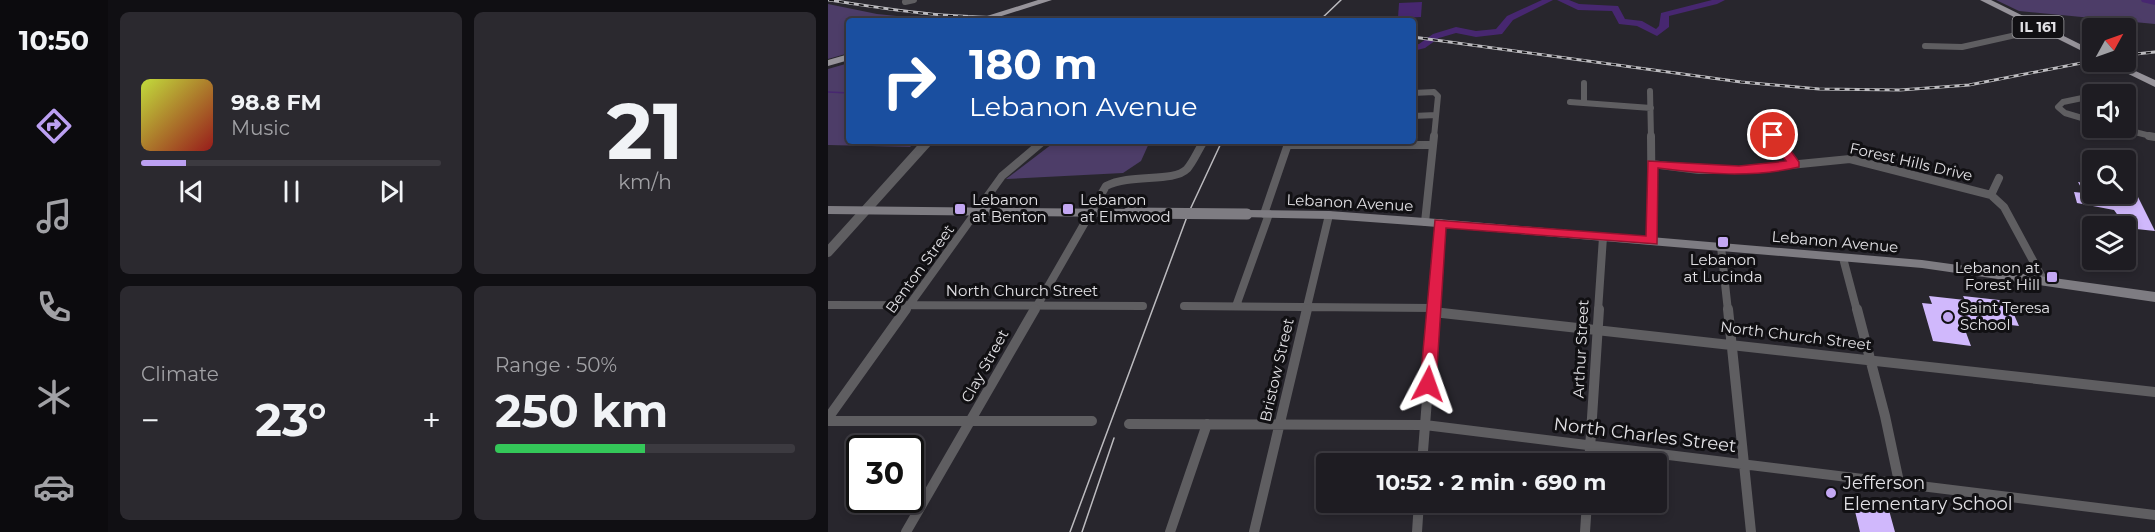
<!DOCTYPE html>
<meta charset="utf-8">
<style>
:root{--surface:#1e1c22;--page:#2b292f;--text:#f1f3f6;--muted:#a1a1a5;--line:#3c3a40;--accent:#bca0f2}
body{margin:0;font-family:Montserrat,sans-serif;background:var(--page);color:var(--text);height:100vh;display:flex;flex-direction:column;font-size:22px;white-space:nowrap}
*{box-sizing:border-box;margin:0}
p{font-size:20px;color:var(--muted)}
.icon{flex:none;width:33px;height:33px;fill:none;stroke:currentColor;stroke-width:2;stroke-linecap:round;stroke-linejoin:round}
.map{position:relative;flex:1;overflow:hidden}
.panel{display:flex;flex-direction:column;gap:12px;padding:12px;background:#100f13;width:720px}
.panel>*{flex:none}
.banner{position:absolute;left:18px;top:18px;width:570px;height:126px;border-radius:6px;box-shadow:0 3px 9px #0003,0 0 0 2px var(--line);background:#1a4fa0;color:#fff;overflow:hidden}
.needle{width:39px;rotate:50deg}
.controls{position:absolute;left:1254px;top:18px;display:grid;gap:12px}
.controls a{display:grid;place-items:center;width:54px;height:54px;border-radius:6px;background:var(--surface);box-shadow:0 3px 9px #0003,0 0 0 2px var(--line);font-size:30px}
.speed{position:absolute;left:18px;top:435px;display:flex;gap:12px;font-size:30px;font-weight:700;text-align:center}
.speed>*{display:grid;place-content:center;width:78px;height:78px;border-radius:50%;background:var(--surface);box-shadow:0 3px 9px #0003,0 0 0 2px var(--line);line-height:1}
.speed .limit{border:3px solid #111;border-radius:9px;background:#fff;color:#111}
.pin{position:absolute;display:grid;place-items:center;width:51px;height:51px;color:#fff;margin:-26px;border:3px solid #fff;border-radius:50%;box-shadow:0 2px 6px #0007}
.me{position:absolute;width:66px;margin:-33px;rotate:4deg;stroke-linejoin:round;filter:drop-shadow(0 0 4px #0008)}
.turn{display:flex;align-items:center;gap:21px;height:126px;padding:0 24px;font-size:27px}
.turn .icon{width:78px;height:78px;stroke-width:2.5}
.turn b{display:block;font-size:42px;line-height:51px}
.big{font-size:45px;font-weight:700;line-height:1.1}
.panel .card{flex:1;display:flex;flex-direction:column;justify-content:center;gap:9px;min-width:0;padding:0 21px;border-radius:9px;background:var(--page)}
.panel .dial{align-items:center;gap:0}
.dial b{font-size:78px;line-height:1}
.song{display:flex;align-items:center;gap:18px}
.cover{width:72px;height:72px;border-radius:9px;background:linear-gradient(135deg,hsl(70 70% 55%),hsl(0 70% 35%))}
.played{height:6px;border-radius:3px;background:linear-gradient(90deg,var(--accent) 15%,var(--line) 15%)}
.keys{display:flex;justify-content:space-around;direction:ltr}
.heat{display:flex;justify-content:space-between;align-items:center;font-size:33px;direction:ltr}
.charge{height:9px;border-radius:4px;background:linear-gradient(90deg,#34c759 50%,var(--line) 0)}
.panel .tiles{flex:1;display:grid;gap:12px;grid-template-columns:repeat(2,1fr)}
.trip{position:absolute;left:488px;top:453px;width:351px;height:60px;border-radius:6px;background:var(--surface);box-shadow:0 3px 9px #0003,0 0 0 2px var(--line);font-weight:700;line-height:60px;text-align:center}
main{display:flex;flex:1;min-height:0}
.tabs{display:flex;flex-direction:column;width:108px;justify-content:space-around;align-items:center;background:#0c0b0e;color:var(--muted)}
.tabs .icon{width:42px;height:42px}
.tabs .current{color:var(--accent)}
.tabs b{font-size:27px;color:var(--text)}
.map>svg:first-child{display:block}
.green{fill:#4d3d68}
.water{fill:#472770}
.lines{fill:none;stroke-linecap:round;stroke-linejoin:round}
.stream{stroke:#472770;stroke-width:1.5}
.river{fill:#472770;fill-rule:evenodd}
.building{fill:#d0b8fc}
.minor-far2{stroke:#5f5e61;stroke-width:6}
.minor-far1{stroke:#5f5e61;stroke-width:8}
.minor{stroke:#5f5e61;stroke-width:10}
.tertiary{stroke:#5f5e61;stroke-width:10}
.secondary{fill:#7e7c82;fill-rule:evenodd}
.primary{fill:#96939a;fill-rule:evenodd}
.tram{stroke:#bcbbbf;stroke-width:1.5}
.rail-casing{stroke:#bcbbbf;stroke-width:3}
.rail{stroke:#111013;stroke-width:1.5;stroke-dasharray:5;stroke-linecap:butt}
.secondary-bridge{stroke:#7e7c82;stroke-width:11}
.route{fill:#e11d48;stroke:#92132f;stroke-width:1.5}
.poi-dot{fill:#c3a7f2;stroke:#111013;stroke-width:2}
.labels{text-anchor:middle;stroke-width:6;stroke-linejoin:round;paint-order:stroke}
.shield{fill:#111013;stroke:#a3a2a6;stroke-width:1.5}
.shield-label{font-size:14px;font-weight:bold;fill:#e2e1e5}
.street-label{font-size:15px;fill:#e2e1e5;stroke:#111013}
.poi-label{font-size:15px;fill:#e2e1e5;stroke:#111013;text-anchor:start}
.near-street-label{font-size:18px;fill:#e2e1e5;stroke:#111013}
.near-poi-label{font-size:18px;fill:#e2e1e5;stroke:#111013;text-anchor:start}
</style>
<main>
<nav class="tabs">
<b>10:50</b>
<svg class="icon current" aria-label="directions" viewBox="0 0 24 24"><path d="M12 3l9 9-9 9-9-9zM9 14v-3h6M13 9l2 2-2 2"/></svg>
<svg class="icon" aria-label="music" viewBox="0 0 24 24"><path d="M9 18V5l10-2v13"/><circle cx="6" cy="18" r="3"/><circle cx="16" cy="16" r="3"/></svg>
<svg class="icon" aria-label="phone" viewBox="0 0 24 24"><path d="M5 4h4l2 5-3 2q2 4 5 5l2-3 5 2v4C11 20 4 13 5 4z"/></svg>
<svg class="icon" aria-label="climate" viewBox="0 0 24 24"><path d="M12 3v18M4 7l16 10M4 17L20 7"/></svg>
<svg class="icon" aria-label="car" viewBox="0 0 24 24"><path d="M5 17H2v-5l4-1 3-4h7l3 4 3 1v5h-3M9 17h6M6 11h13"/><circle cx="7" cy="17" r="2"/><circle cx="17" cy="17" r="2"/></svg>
</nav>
<section class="panel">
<div class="tiles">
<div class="card">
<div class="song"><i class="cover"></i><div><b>98.8 FM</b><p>Music</p></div></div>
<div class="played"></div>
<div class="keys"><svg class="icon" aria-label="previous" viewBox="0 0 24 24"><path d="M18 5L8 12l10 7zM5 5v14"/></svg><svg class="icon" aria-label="pause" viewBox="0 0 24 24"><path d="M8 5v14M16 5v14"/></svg><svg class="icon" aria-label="next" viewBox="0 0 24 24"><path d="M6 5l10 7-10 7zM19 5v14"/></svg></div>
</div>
<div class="card dial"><b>21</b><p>km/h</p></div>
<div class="card"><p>Climate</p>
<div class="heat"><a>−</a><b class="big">23°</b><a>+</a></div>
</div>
<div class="card"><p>Range · 50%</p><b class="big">250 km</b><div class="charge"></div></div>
</div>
</section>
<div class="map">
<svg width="1327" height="532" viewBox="0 0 1327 532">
<rect width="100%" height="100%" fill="#28262d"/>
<!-- green -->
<path class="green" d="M1168,0H1327V24L1191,11Z
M0,4L49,14L118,21H21V53L0,59Z
M176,18H368L366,21H164Z
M21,63V141H88L82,147L0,145V69Z
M228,141H322L313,161L295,173L178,179Z"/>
<!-- water -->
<path class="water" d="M594,2L593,17L570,18L571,3Z"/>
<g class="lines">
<!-- stream -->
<path class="stream" d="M0,92L21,93"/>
<!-- river -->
<path class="river" d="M714,0H725L685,20L674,34L648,37L628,33L611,38L597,48L585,51V45L591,44L605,34L628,27L648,31L668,29L679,16Z
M729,0H741L751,4L790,6L797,19L814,21L828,29L831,26L833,13L884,0H897L889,4L841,16V27L829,36L809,26L791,24L784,11L750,10Z
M1313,0H1327V5L1314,2Z"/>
</g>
<!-- building -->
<path class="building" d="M1250,182L1260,184L1264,194L1310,197L1327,231L1299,228L1286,210L1249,203L1246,192L1256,193Z
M1101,296L1137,300L1135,296L1180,301L1191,326L1133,319L1143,346L1105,341L1094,303L1104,304Z
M1037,501L1059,503L1067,532H1032L1026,507L1039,508Z"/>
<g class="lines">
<!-- minor-far2 -->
<path class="minor-far2" d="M77,2L86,0
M1097,46L1134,47L1215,29
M756,83V103
M822,91L823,137
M585,93L606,92L610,96L606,137
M1270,94L1279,93
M1264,96L1235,102L1230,107L1237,113L1264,121
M742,102L823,108
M585,116L608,115
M935,120L947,137
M1291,128L1327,137"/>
<!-- minor-far1 -->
<path class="minor-far1" d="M823,136L824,241
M946,136L966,164
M1321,136L1327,137
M460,145H604
M824,164L871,170H911L1022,159L1163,195L1176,207L1216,281
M1163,195L1171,178
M436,214L461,141
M597,222L606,136
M893,247L900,311
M1015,258L1029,311
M0,305L315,306
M356,306L605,308
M408,306L441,214
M77,311L174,176L213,143
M206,311L278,186C303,173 345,183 359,169C366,161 370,150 376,141
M478,311L501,215
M605,311L612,223
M770,311L775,237"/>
<!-- minor -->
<path class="minor" d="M900,309L923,532
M1029,309L1057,416L1071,482
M605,312L1327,392
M0,418L78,309
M0,421H264
M301,424L597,425L1327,515
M594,464L606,309
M761,464L771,309
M78,532L207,309
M342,532L379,424
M426,532L479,309
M589,532L591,502
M757,532L759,502"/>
<!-- tertiary -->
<path class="tertiary" d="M0,252L100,141"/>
<!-- secondary -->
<path class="secondary" d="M0,206L300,209L306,213L300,217L0,214Z
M419,210L501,211L597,218L1094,260L1327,292V302L1094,268L597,226L501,219L415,217L413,214L415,211Z"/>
<!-- primary -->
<path class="primary" d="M210,0H224L158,21H143Z
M1152,0H1163L1264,50V56Z
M21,54V60L0,66V60Z
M1276,62H1288L1327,80V87Z"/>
<!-- tram -->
<path class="tram" d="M491,21L513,0
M242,532L360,214L394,141
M254,532L286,438"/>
<defs>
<path id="rail" d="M1,0C39,6 76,12 114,15C230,23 346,14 462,21
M585,37L913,82L991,89L1072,90L1141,85L1264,61
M1298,55L1327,52"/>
</defs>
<!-- rail casing -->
<use href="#rail" class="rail-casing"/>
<!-- rail -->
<use href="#rail" class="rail"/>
<!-- secondary-bridge -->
<path class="secondary-bridge" d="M300,213L419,214"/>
</g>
<!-- route -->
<path class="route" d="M945,131L949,132L971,162V167C925,178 876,174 830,168L829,244L618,228L608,384L600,391L595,389L592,384L607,220L818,236L820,161L911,166L958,161L940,135Z"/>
<!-- markers -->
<g class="poi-dot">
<rect x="126" y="203" width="12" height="12" rx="3"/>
<rect x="234" y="203" width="12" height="12" rx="3"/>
<rect x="889" y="236" width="12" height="12" rx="3"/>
<rect x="1218" y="271" width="12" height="12" rx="3"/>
<circle cx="1120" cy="317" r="6"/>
<circle cx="1003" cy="493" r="6"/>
</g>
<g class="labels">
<!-- shield labels -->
<rect class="shield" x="1184.5" y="16" width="51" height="22" rx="4.5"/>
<g class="shield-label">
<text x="1210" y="32">IL 161</text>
</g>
<!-- street labels -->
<g class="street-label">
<text transform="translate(1083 162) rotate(13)" y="5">Forest Hills Drive</text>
<text transform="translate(522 203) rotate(3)" y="5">Lebanon Avenue</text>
<text transform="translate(1007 242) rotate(5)" y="5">Lebanon Avenue</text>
<text transform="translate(92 269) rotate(-54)" y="5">Benton Street</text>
<text x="194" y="296">North Church Street</text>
<text transform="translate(968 336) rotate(7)" y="5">North Church Street</text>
<text transform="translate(753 349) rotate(-87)" y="5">Arthur Street</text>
<text transform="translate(157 366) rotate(-61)" y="5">Clay Street</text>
<text transform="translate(449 370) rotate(-77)" y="5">Bristow Street</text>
</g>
<!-- poi labels -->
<g class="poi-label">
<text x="144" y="205">Lebanon<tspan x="144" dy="17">at Benton</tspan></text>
<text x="252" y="205">Lebanon<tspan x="252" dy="17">at Elmwood</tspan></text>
<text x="895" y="265" text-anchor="middle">Lebanon<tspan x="895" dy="17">at Lucinda</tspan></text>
<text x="1212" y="273" text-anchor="end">Lebanon at<tspan x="1212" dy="17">Forest Hill</tspan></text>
<text x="1132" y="313">Saint Teresa<tspan x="1132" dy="17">School</tspan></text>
</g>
<!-- near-street labels -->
<g class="near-street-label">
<text transform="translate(817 435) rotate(7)" y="6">North Charles Street</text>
</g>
<!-- near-poi labels -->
<g class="near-poi-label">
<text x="1015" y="489">Jefferson<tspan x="1015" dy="21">Elementary School</tspan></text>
</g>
</g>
</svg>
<div class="controls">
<a><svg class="needle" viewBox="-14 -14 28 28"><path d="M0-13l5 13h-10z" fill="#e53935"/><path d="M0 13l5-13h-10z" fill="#a1a1a5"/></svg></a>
<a><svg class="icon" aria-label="sound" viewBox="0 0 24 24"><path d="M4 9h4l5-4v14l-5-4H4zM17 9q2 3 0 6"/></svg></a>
<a><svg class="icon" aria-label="search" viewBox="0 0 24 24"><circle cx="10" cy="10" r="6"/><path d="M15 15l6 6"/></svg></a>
<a><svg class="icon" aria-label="layers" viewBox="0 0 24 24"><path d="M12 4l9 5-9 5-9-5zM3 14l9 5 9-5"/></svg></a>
</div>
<div class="speed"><div class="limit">30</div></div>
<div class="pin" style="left:945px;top:135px;background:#d93025"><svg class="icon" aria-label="arrive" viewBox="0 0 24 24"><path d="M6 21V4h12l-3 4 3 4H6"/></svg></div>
<svg class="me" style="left:600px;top:384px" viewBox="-20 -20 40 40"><path d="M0-17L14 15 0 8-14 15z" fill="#e11d48" stroke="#fff" stroke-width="4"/></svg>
<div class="trip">10:52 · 2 min · 690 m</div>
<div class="banner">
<div class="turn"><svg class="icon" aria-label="right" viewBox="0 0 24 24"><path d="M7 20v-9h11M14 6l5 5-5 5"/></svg><div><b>180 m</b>Lebanon Avenue</div></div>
</div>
</div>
</main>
